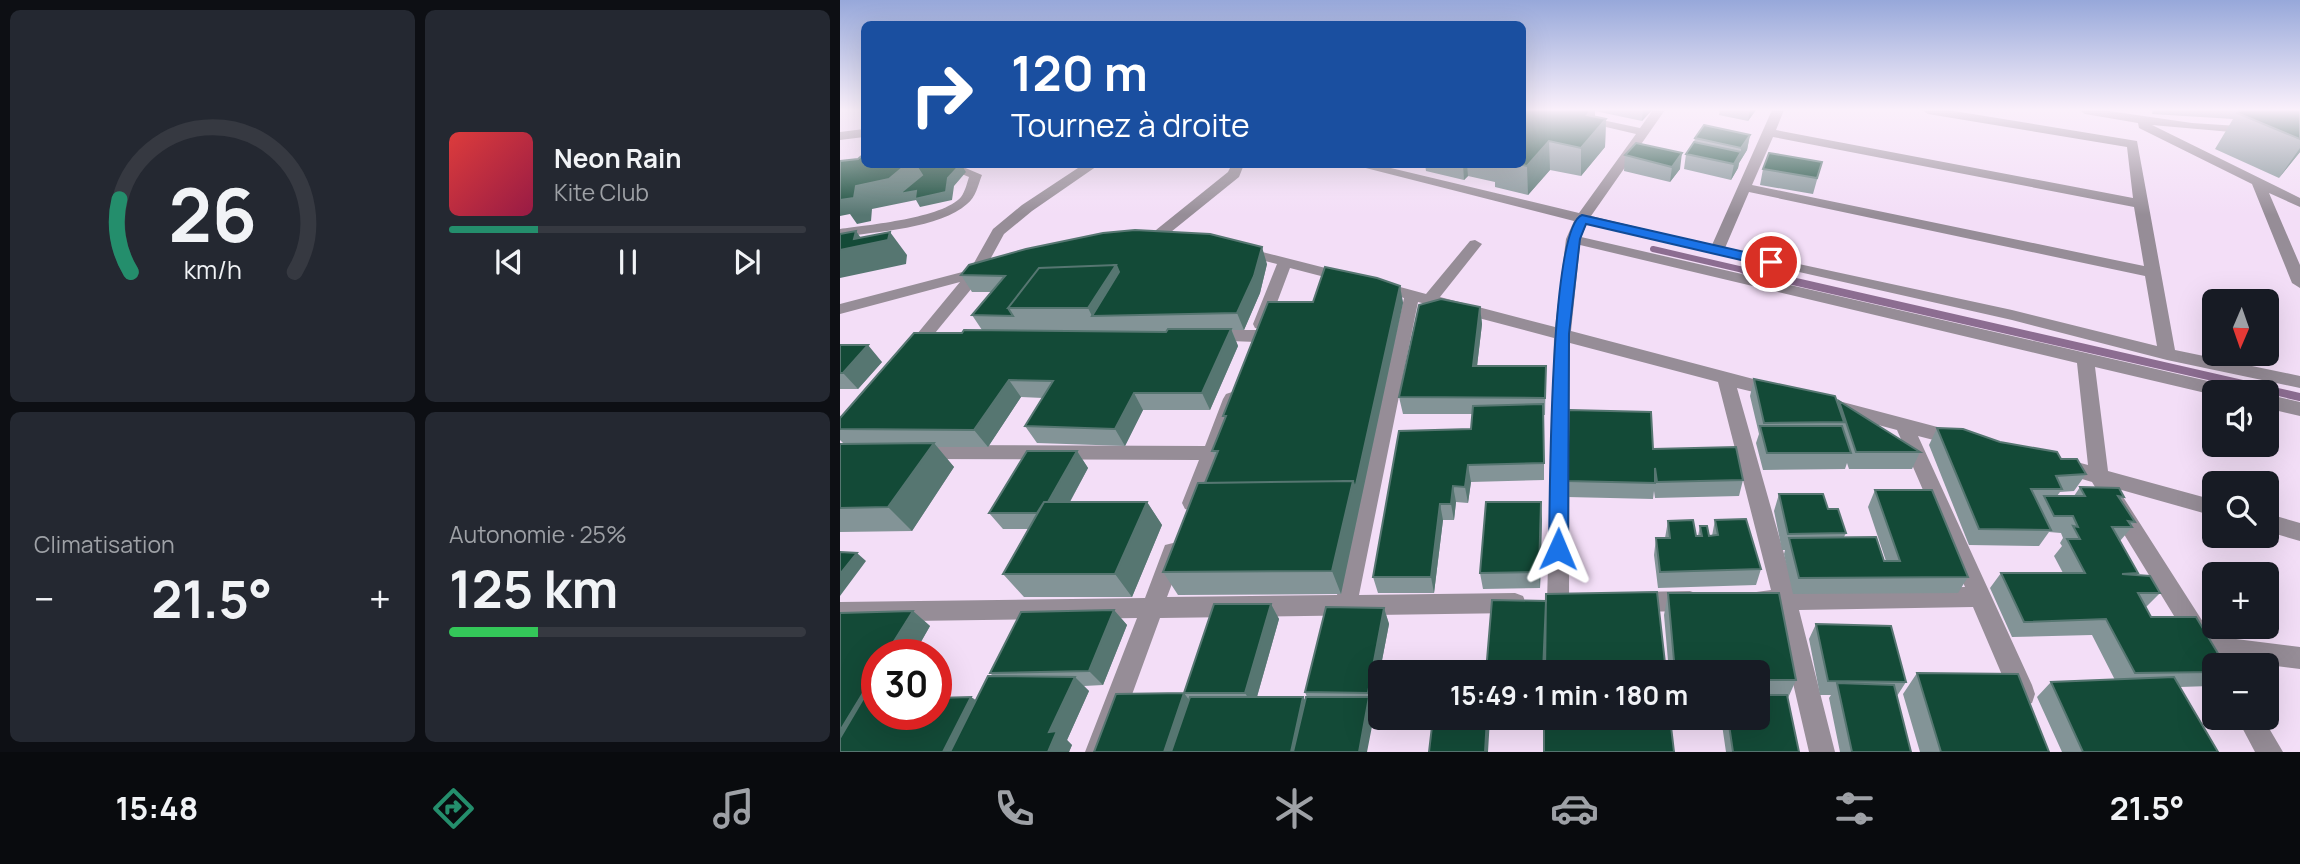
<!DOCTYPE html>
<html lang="fr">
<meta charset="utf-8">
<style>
:root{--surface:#171b24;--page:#242831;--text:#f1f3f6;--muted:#9ea1a6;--line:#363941;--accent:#248e6c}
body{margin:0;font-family:Manrope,sans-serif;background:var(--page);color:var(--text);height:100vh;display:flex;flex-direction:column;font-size:26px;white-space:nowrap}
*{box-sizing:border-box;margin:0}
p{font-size:23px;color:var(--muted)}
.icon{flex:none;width:38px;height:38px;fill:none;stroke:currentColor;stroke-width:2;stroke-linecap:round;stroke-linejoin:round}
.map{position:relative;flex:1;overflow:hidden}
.panel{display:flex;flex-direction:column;gap:10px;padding:10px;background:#0d0f14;width:840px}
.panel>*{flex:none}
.top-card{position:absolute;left:21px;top:21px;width:665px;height:147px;border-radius:10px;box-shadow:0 7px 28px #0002;background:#1a4fa0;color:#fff;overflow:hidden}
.needle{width:46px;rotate:182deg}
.buttons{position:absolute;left:1362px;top:289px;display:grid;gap:14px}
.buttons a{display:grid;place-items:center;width:77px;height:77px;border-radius:10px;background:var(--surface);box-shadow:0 7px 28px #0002;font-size:35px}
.speed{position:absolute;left:21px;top:639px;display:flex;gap:14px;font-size:35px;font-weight:700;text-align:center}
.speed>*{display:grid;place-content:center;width:91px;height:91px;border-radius:50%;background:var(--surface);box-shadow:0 7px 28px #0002;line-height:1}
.speed .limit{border:10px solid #d22;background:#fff;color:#111}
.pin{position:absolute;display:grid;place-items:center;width:60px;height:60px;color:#fff;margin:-30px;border:4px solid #fff;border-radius:50%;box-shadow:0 2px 7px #0007}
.me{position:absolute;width:77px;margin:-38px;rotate:1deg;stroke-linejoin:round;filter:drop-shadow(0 0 5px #0008)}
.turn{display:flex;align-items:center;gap:24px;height:147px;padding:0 35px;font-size:32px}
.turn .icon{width:91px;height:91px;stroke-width:2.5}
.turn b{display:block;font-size:49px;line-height:60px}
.big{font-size:52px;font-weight:700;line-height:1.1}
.panel .card{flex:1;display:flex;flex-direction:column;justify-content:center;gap:10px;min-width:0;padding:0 24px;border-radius:10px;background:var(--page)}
.panel .dial{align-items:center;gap:0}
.dial svg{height:182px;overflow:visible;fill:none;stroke:var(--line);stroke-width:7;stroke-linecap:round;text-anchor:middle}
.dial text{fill:var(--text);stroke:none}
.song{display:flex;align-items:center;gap:21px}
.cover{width:84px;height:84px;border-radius:10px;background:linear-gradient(135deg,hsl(0 70% 55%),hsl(340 70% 35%))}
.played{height:7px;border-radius:4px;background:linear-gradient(90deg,var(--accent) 25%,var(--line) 25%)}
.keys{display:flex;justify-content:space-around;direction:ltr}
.heat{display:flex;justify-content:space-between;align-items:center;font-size:38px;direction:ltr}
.charge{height:10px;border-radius:5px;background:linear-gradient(90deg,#34c759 25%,var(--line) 0)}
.panel .tiles{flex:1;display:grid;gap:10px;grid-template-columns:repeat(2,1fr)}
.trip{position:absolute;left:528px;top:660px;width:402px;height:70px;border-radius:10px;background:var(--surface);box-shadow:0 7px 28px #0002;font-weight:700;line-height:70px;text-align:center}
.menu{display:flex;height:112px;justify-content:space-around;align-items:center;background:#090b0e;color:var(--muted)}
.menu .icon{width:49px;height:49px}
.menu .active{color:var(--accent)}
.menu b{font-size:32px;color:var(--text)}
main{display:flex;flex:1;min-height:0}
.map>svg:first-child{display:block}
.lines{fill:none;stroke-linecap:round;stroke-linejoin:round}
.stream-far1{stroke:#8c6d91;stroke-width:6}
.stream{stroke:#8c6d91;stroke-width:8}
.service{fill:#968d97;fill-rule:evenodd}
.minor{fill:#968d97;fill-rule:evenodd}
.wall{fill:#839497;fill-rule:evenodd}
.shaded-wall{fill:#567671}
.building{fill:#134a37;stroke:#567671;stroke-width:2}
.route{fill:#1a73e8;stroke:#114b97;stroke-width:2}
</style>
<main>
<section class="panel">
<div class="tiles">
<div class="card dial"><svg viewBox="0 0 100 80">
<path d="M14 69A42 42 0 1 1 86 69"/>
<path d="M14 69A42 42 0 0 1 9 37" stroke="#248e6c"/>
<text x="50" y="56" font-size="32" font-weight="700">26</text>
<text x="50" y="72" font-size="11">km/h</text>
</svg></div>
<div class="card">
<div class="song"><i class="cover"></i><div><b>Neon Rain</b><p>Kite Club</p></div></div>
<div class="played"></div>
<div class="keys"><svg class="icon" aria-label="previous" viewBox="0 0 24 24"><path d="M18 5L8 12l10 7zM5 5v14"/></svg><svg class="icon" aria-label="pause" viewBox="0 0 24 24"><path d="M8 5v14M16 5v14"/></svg><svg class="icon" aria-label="next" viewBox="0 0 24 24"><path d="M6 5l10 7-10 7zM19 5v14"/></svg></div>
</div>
<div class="card"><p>Climatisation</p>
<div class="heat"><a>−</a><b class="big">21.5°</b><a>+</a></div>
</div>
<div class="card"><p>Autonomie · 25%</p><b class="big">125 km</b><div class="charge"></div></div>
</div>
</section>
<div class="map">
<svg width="1460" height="752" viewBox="0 0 1460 752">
<rect width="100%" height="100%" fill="#f3def7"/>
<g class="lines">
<!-- stream-far1 -->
<path class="stream-far1" d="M813,249L912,272"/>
<!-- stream -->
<path class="stream" d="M904,270L1460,397"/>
<!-- service -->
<path class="service" d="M116,164L142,175C138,185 136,197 127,204C101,228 35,232 0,237V229C28,225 103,218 121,197C125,192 127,183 129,177L100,165Z"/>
<!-- minor -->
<path class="minor" d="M693,110H715L800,128L813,110H825L751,216L872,245L932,110H944L936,130L1293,198L1287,147L1088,114L1082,110H1108L1297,141L1335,350L1460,376V388L1327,360L1172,320L747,224L741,237L1394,387L1397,392H1374V395L1255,367L1268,471L1374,500V516L1278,489L1372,636L1460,647V669L1387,660L1389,665H1374V675L1369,673L1252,482L1215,471L1212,466L1215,461L1222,458L1248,465L1237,363L740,245L731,331L940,386L943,391L940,396L934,397L897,388L954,589L1125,587L1057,430L989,412L986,407L989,402L995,400L1124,434L1126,439L1124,444L1117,446L1078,436L1192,685L1195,694L1192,703L1183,706L1174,703L1133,607L959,610L995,752H969L936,610H917L909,607L906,600L909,593L931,590L878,382L730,343L729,603L726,610L718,613L710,610L707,603L714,338L578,302L519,595L675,593L683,596L686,603L683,610L675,613L320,618L271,752H245L297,618L0,622V602L305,598L325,545L333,543L341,545L344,552L327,597L497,595L564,298L533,289L530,286L538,281L586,294L630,241L635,240L642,244L600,297L715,327L726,239L734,221L510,164H534L739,213L796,134ZM933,137L1294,207L1304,266L912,185ZM909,192L1305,276L1317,346L1172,310L885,248Z
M1239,110H1262L1352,123L1460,130V138L1312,125L1460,198V207L1429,193L1460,265V288L1452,283L1412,184L1299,128L1298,123L1245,114Z
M24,129V137L0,140V132Z
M244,164H260L192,211L164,234L146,267L152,271L149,274L141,277L77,355L71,357L63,351L120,282L0,314V304L130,270L153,229L182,205Z
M385,164H402L403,167L399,177L326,236H316L314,233L316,230L388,172L390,168Z
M403,247L509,274L512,277L504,282L450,268L429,324L421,329L415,328L413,324L437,264L398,254L396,251Z
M371,330H416L424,336L416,342L365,340L363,336L365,332Z
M392,392L398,394L401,399L362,503L359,509L352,511L345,509L342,503L359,460L80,459L73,457L70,452L73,447L80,445L365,446L383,399L386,394Z
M1426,394L1460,402V416L1426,408Z
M1426,513L1460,523V541L1426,531Z
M850,591L858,594L861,601L858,608L850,611L794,612L786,609L783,602L786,595L794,592Z
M1397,718H1423L1443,752H1415Z"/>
</g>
<!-- wall -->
<path class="wall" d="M682,110H812L802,121L755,111V117L766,119L765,147L741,176L710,170L688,195L655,187V182L628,176L624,180L586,171L585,164H682Z
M880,110H916L908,121L879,115Z
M1313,110H1460V152L1439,178L1375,149L1393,119L1312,114Z
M910,135L907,150L899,163L898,168L891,180L844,169L846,154L854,142L855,138Z
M785,155L840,169L830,182L784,171Z
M982,162L973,194L920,185L923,169Z
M427,264L420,293L404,330H392L398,346L370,410H303L285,446L197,443L185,426L203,398L181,397L148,447H97L114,467L72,531L0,532V444H4L0,440V418L122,333L142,330L132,315L151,292H132L121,275ZM327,331L326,332H293Z
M560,286L563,303L501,594L338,595L323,572L365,483L375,457L372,451L385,420L383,416L473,302Z
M640,307L642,324L637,366H706L705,415H704V480L631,482L628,503L616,502L614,520H603L594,593H538L533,577L631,429L632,414H563L559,397Z
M0,345L42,362L18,389H0Z
M914,379L998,404L999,401L1080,452L1072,469H1009L1007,463L1005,469L923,470L916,443L919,434L910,396Z
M1097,428L1160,442L1221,459L1246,474L1234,491L1220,492L1217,496H1234L1240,487L1284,497L1281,500L1295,522L1291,526L1292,527L1280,541L1298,573L1297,575L1320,593L1306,607L1311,617L1374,665V683L1370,686L1340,687L1378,752H1222L1197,697L1211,682L1275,680L1252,635L1172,637L1150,588L1161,573H1223L1214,556L1222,546L1220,543L1223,538L1221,533L1209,532L1199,546L1129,545L1089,445Z
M813,449L903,480L899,496L815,498L814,491L813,499L727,497V481Z
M237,451L248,468L230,502H307L322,525L292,597H184L163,574L188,529H163L149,513Z
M1035,490L1128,577L1118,593L953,594L944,554L945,550H942L934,511L939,494L988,509L1006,533L1004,537L1044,561H1046L1028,507Z
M702,519L700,588L643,589L640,573Z
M875,520L921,569L916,585L818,588L814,555L816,538H825L828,521L856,536H858L860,526L869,536H872Z
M828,593L956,680L948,698L959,752H886L881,718H919V672H829L824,615Z
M431,604L439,619L417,697H463L465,700L467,697L465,692L544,608L549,624L533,707L535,711L254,752L344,693L349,700L344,693Z
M274,610L287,625L263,685L244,686L249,691L227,740L232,745L229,752H0V613L73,611L90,626L74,654H37V714H96V698L131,697L136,700L148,676H153L150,673L181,612Z
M976,624L1066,682L1057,696L1071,752H1000L989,698L991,695H980L969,639Z
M1077,673L1209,752H1080L1063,694Z"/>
<!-- shaded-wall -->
<path class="shaded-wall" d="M751,110H755V132L766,119L765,147L741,176V148L747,115Z
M803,110H812L802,121Z
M910,110H916L908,121Z
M910,135L907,150L899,163L898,168L891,180L894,164L901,152V148Z
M709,141L710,170L688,195L687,166Z
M1460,148V152L1439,178Z
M842,153L840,169L830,182L832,167Z
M55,164H75L108,178L121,164L126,172L114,186L112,200L80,207L76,200L32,209L31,221L17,224L10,214L0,216V190L16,186Z
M623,164H627L628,176L624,180Z
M16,231L26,245L50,232L67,255L66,264L0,278V250L14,239Z
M422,247L427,264L420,293L404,330L397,313Z
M276,265L288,289L252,316L248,308Z
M560,286L563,303L501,594L492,571L513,481Z
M640,307L642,324L635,383L633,366Z
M391,329L398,346L370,410L362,393Z
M28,345L42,362L18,389L3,373Z
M169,380L181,397L148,447L134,430Z
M294,393L303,410L285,446L275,429Z
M94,443L114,467L72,531L48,507Z
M237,451L248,468L215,529L202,513Z
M628,465L631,482L628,503L625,487Z
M613,486L616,502L614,520L611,504Z
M307,502L322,525L292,597L275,574Z
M701,502L702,519L700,588L699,572Z
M600,504L603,520L594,593L591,577Z
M17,553L26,561L0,596V574Z
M706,601L707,616L705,672H703Z
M431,604L439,619L414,707L405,693Z
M544,608L549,624L533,707L528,693Z
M274,610L287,625L263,685L249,671Z
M73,611L90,626L74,654H46Z
M37,670V714L0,752V731Z
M235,677L249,691L227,740L232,745L229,752H208L209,732Z
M344,693L355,708L341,752H324Z
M131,697L149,711L129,752H103Z
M463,697L471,711L463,752H451Z
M529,697L535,711L527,752H519Z
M647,718H650L648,752H645Z"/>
<!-- building -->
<path class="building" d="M682,110H751L747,115L766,119L741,148L709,141L687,166L679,164H682Z
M1401,110H1460V139L1397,113Z
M864,125L910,135L901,148L855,138Z
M854,142L901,152L894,164L846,154Z
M796,143L842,153L832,167L785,155Z
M929,153L982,162L977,178L923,169Z
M24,154V164H67L49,179L16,186L14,198L0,200V161L18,159Z
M75,164H121L108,178L106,192L75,199L76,191L59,194L82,175Z
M295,230L370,234L422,247L414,276L397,313L252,316L279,272L276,265L199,268L168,308L173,316L132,315L165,276L121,275L129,265L186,249L263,233Z
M16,231L14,239L50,232L48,240L0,250V234Z
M276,265L248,308H168L199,268Z
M485,267L537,278L560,286L515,489L513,481L365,483L378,451H372L386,416H383L428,302H473Z
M601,299L640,307L633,366H706L705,398L559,397L579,305Z
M328,329H391L362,393H294L275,429L185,426L213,381L169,380L134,430L0,429V418L74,333H122L124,330L326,332Z
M0,345H28L3,373H0Z
M914,379L995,396L1004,422L924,423Z
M999,401L1080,452H1016Z
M703,404L704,463L628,465L625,487L613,486L611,504H600L591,577H533L559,431L631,429L633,406Z
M729,410L811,412L813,449L896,447L903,480L817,482L815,468V483L727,481Z
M920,426H1002L1011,453H927Z
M1097,428L1123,429L1160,442L1217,452L1221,459H1237L1246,474L1216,476L1222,489H1191L1211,530L1139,529Z
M94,443L48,507L0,508V444Z
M187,451H237L208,502H204L197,513H149Z
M513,481L492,571L323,572L358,483Z
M1240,487L1279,488L1284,497L1278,496L1295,522L1288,521L1292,527H1272L1298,573L1282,574L1310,576L1320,593H1298L1311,617H1356L1385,665H1374V672L1295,673L1266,619L1184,622L1161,573H1245L1227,539H1240L1233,526L1238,527L1233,516H1214L1204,496H1245Z
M1035,490H1092L1128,577L959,578L949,538L1036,537L1044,561H1060Z
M939,494H983L988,509H998L1006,533L948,534Z
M204,502H307L275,574H163Z
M646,502H701L699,572L640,573Z
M906,519L921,569L820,572L816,538H830L828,521L853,520L856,536H862L860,526H867L869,536L878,535L875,520Z
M0,552L17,553L0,574Z
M817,592L826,672H705L706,594Z
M828,593H939L956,680H919V672H835Z
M652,600L706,601L703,672H646Z
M374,604H431L405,693H344Z
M486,607L544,608L528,693L465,692Z
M274,610L249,671L150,673L181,612Z
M73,611L46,654H37V670L0,731V613Z
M976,624L1051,626L1066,682L988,681Z
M1077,673L1178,674L1209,752H1101Z
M148,676L235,677L209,732L217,731L208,752H110Z
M1334,677L1378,752H1243L1211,682Z
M997,683L1054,685L1071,752H1012Z
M344,693L324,752H254L276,694Z
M919,695H947L959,752H893L888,718H919Z
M131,697L103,752H0V738L23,699H37V714H96V698Z
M350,697H463L451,752H331Z
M466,697H529L519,752H453Z
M593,718H647L645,752H589Z
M704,718H830L834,752H704Z"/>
<!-- sky -->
<linearGradient id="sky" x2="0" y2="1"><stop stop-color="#97a8da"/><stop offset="0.51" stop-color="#faf0fb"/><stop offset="1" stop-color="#faf0fb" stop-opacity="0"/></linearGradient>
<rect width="1460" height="215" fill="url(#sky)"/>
<!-- route -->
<path class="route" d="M742,215L931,258L938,262L931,267L746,224L740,239L729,334L728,549L725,555L718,557L712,555L709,549C710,506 709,227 742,215Z"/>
</svg>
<div class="buttons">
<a><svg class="needle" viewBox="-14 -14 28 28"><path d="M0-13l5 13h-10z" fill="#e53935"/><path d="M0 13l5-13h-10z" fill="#9ea1a6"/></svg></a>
<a><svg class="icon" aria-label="sound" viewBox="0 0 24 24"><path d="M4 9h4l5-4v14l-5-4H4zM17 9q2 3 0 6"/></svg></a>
<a><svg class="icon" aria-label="search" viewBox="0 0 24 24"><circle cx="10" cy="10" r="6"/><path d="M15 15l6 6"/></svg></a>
<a>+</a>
<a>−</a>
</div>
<div class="speed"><div class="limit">30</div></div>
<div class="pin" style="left:931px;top:262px;background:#d93025"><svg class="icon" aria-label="arrive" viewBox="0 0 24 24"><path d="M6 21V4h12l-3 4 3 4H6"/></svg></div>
<svg class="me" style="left:718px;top:549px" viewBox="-20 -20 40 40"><path d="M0-17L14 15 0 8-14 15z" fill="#1a73e8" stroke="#fff" stroke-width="4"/></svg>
<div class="trip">15:49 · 1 min · 180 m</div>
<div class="top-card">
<div class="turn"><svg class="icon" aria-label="right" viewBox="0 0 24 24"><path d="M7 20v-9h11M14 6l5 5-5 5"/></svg><div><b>120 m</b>Tournez à droite</div></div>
</div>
</div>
</main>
<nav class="menu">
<b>15:48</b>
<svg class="icon active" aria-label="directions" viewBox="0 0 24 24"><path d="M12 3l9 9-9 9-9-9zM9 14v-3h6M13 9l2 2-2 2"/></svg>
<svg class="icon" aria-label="music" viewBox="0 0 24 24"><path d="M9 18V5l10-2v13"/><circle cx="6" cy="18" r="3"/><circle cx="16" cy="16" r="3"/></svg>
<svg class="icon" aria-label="phone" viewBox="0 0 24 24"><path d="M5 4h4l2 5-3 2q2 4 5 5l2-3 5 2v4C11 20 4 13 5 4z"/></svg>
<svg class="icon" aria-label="climate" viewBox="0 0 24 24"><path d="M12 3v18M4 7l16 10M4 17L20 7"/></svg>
<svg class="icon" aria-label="car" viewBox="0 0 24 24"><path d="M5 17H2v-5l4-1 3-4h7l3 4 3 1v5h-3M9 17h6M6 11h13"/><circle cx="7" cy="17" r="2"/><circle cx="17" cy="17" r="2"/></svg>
<svg class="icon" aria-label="filters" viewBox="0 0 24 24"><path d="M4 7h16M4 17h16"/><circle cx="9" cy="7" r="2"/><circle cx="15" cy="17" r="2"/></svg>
<b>21.5°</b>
</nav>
